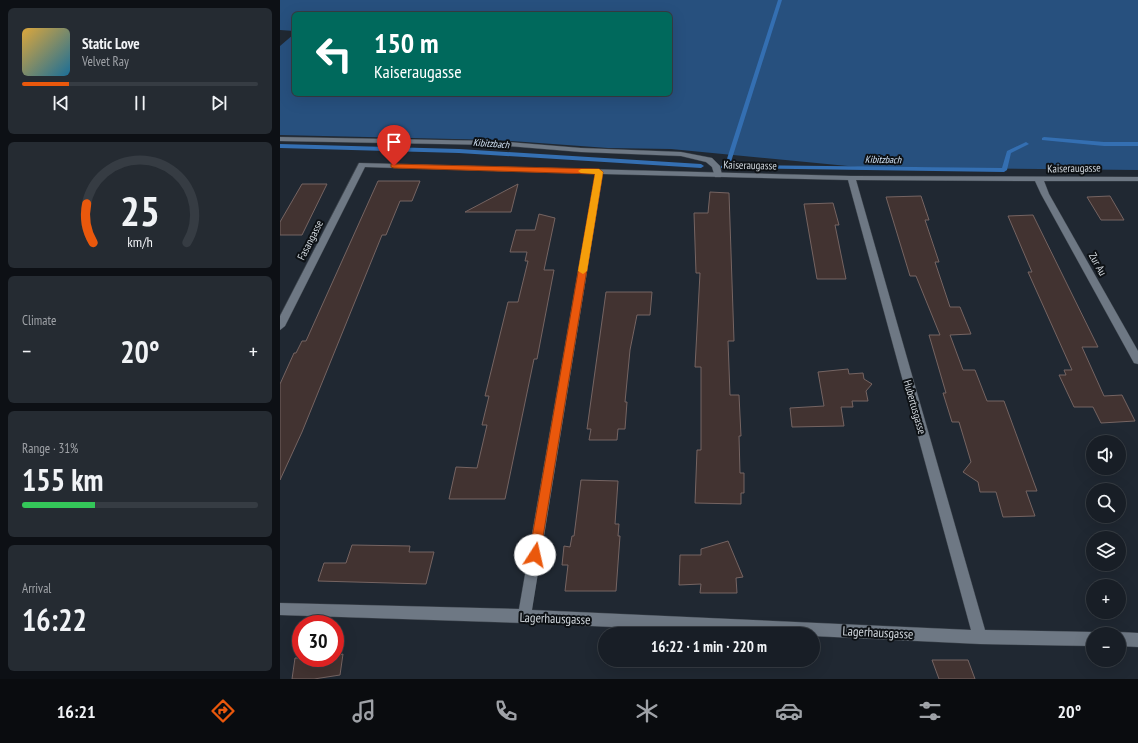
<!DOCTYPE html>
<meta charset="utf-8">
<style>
:root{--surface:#181e26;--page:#252b32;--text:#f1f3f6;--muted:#9fa2a7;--line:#363c43;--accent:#ea580c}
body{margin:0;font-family:"PT Sans Narrow",sans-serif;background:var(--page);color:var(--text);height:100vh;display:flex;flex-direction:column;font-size:15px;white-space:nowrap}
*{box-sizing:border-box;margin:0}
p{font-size:13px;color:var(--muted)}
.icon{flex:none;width:22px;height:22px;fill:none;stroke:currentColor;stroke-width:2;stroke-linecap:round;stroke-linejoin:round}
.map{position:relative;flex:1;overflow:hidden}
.sheet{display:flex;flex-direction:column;gap:8px;padding:8px;background:#0d1015;width:280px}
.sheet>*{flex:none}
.banner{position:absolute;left:12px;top:12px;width:380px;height:84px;border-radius:6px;box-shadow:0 4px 16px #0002,0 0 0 1px var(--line);background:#00695c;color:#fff;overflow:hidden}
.controls{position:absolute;left:806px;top:435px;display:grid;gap:8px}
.controls a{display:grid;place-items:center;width:40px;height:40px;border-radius:50%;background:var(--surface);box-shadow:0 4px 16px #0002,0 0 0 1px var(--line);font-size:20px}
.speed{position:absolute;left:12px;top:615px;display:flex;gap:8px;font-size:20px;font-weight:700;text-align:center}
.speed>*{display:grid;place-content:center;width:52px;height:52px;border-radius:50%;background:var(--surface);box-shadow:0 4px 16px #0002,0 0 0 1px var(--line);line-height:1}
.speed .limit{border:6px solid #d22;background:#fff;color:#111}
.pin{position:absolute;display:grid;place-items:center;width:34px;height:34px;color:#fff;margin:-41px -17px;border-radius:50% 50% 50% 0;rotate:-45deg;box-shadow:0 0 4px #0007}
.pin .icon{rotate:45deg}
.me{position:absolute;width:44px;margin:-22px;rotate:10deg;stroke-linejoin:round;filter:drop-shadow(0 0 3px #0008)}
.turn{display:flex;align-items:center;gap:14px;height:84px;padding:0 16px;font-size:18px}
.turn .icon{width:52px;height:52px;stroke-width:2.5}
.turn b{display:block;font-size:28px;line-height:34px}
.big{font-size:30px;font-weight:600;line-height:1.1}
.sheet .card{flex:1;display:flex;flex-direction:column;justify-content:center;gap:6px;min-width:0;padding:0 14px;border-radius:6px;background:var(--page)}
.sheet .dial{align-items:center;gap:0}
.dial svg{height:104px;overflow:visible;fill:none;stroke:var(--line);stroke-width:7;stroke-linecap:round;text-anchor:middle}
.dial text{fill:var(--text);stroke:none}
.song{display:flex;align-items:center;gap:12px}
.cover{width:48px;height:48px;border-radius:6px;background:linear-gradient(135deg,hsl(40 70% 55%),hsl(200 70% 35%))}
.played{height:4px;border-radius:2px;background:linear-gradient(90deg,var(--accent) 20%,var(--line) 20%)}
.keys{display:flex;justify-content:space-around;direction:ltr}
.heat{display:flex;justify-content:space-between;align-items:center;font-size:22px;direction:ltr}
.charge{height:6px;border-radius:3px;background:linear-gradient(90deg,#34c759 31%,var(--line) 0)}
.trip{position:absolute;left:318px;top:627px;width:222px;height:40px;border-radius:20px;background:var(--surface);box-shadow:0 4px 16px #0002,0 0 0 1px var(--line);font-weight:600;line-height:40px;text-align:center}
.tabs{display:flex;height:64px;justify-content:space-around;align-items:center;background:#0a0c0f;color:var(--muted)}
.tabs .icon{width:28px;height:28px}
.tabs .on{color:var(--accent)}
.tabs b{font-size:18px;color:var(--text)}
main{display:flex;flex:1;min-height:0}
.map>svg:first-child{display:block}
.green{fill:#27507e}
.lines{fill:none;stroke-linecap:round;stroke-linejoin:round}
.stream{fill:#346fb2;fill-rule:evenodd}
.building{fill:#423331;stroke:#756462}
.service-casing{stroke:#3d444c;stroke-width:1}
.minor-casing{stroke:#3d444c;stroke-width:1}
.service{fill:#6e7884;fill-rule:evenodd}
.minor{fill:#6e7884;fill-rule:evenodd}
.route{fill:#ea580c;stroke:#983908}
.slow{fill:#f59e0b}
.labels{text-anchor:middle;stroke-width:4;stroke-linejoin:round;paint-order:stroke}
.far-water-label{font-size:10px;font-style:italic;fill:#d3e3f5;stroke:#0d1115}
.street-label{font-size:11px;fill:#d0d6dc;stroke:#0d1115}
.near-street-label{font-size:13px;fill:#d0d6dc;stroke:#0d1115}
</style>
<main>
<section class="sheet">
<div class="card">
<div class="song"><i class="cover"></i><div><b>Static Love</b><p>Velvet Ray</p></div></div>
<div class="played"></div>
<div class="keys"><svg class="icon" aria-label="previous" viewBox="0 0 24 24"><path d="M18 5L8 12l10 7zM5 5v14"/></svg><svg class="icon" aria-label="pause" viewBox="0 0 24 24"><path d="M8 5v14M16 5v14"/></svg><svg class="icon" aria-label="next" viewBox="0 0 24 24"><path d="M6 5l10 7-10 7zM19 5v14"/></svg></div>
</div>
<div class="card dial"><svg viewBox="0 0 100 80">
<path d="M14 69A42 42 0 1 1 86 69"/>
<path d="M14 69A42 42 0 0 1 9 39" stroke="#ea580c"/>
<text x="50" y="56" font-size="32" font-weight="700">25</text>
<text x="50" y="72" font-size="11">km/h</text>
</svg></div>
<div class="card"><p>Climate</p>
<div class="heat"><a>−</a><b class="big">20°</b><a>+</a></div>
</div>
<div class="card"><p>Range · 31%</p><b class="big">155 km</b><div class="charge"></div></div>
<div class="card"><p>Arrival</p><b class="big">16:22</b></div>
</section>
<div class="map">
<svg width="858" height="679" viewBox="0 0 858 679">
<rect width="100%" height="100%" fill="#202832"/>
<!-- green -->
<path class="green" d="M0,0H858V170L578,167L391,149L328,148L217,140L0,135V46L14,34V94H390V14H14V31L0,30Z"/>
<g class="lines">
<!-- stream -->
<path class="stream" d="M498,0H502L450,165L722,168L727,151L744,143L746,142L749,144L731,153L727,170L724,172L441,168V166L445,165Z
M764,137L824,142H858V146H824L762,140V138Z
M0,144L179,149L421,164L424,166L421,168L179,153L0,148Z"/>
</g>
<!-- building -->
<path class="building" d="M98,181H140L132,201H120L106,235H102L22,432L0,480V384L14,353H16L22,341H26Z
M22,184H47L22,235H0V222Z
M238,184L231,212H185Z
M430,192L449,193L454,341H448L450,395H459L461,436H459L460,473H464V493H461V504L415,503L417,450H421V367H415L420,273H416L414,213H428Z
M641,196L649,220H645L659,262H655L670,307H680L691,334L670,335L683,370H695L707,401H724L757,491H746L755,516L723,517L716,492H700L698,482L683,472L691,462L679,422H672L663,393H666L649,335H660L636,276H630L606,197Z
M830,196L844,220H821L807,197Z
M553,203L559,225H555L566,279H537L524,204Z
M259,214L275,218L264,270H274L257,359H254L225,499H169L176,467L197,468L207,425H202L209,396H205L228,302H238L248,261H245L247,252H230L236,230H255Z
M753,215L818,347H802L824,396L842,395L855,421L821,423L813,407H794L779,375H786L784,370H792L748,272H752L728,216Z
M326,292H372L370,315H357L350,350L345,402H347L345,429H338L337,440H309L311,429H307Z
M568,369L569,374L583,373L584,379L592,384L586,391L588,401H572L573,407H561L564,426L512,427L510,408L544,406L538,372Z
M301,480L338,481L335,524H339L338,536H340L336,591H285L288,565H282L284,546L290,547L292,536H294Z
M448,541L463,577L456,578L457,593H420L421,584L399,585L400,555H421V549Z
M72,545L130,546L129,552H154L146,584L38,581L44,563H66Z
M63,654L60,675L34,679H12L15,658H55V656Z
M652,660H688L695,679H659Z"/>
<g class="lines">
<defs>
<path id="service" d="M0,137L215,141L301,148L401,152L432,158L440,166L442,175L441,177H435L432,167L426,162L401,156L301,152L215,145L0,141Z"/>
<path id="minor" d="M79,163L571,176L858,177V181H764L769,194L858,351V364L854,363L761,194L755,181L576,180L705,630L813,632L817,634H813V646L700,644L533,636V634H491L244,623L0,615V603L239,609L315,174L85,167L5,326L0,330V316ZM323,174L568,180L691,630L252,610Z
M839,632L858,633V647L839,646V634H835Z"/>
</defs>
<!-- service casing -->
<use href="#service" class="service-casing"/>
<!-- minor casing -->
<use href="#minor" class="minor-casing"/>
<!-- service -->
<use href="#service" class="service"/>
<!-- minor -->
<use href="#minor" class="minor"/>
</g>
<!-- route -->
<path class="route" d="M111,164L319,169L323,172L260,555L259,559L255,560L251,559L249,555L315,174L114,168L111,167Z"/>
<!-- slow -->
<path class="slow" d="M319,169L323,172L307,271L303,274L298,271L315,174L301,173L298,171L301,169Z"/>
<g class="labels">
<!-- far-water labels -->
<g class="far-water-label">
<text transform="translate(211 143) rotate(4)" y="4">Kibitzbach</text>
<text transform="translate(603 159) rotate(1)" y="4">Kibitzbach</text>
</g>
<!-- street labels -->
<g class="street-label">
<text transform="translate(470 165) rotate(1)" y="4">Kaiseraugasse</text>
<text transform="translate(794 168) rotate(-1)" y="4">Kaiseraugasse</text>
<text transform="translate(30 240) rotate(-63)" y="4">Fasangasse</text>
<text transform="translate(818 264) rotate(61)" y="4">Zur Au</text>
<text transform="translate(635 407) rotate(74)" y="4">Hubertusgasse</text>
</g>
<!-- near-street labels -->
<g class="near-street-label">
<text transform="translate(275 618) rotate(2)" y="5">Lagerhausgasse</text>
<text transform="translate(598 632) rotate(3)" y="5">Lagerhausgasse</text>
</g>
</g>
</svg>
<div class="controls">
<a><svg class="icon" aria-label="sound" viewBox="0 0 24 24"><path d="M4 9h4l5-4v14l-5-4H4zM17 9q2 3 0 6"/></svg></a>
<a><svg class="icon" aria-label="search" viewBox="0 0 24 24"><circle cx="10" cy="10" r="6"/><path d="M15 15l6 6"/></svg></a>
<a><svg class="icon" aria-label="layers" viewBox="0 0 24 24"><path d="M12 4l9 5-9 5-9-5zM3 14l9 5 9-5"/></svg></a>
<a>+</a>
<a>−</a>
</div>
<div class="speed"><div class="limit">30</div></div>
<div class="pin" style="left:114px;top:166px;background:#d93025"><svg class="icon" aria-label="arrive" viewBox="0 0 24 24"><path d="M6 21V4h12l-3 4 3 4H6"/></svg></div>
<svg class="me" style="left:255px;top:555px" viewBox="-20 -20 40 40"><circle r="19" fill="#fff"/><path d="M0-13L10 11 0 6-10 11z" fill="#ea580c"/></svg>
<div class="trip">16:22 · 1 min · 220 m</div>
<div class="banner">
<div class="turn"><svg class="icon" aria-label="left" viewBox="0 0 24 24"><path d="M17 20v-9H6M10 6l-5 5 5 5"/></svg><div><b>150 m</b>Kaiseraugasse</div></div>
</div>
</div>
</main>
<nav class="tabs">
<b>16:21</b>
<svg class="icon on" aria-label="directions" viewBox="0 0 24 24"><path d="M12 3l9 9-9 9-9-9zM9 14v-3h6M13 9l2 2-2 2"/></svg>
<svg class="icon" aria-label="music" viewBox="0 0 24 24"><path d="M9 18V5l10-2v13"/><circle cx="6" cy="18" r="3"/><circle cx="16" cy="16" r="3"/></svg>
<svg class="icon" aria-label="phone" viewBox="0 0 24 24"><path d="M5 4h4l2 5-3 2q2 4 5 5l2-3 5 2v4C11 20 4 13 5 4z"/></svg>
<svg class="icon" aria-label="climate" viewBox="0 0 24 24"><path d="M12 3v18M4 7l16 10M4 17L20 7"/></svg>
<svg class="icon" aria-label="car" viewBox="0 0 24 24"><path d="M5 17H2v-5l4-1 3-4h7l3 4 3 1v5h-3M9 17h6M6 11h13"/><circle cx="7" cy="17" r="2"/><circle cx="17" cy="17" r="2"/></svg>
<svg class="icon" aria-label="filters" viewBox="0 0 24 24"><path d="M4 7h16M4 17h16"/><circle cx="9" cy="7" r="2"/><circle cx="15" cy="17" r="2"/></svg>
<b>20°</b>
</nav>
